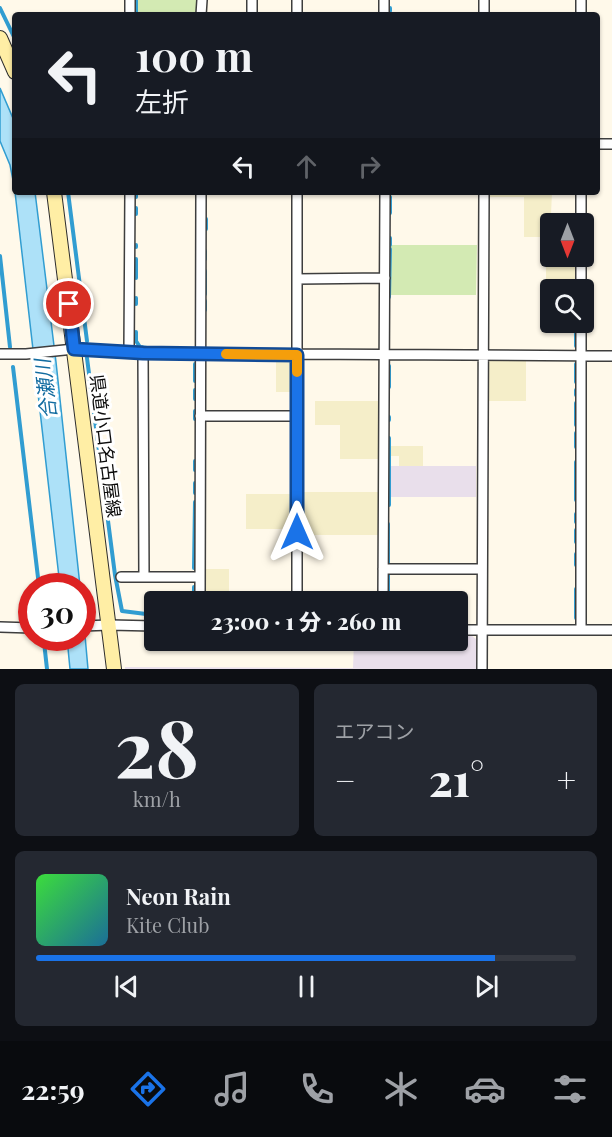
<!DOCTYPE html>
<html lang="ja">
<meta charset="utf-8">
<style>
:root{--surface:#171b24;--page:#242831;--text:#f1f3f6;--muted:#9ea1a6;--line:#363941;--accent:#1a73e8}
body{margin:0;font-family:"Playfair Display","Noto Sans JP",serif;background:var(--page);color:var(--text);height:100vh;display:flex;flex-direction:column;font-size:22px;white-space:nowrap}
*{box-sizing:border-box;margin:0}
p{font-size:20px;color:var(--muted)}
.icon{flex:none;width:33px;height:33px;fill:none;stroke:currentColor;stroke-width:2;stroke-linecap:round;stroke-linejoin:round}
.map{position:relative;height:669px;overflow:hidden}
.drawer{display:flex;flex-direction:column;gap:15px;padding:15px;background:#0d0f14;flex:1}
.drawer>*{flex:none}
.top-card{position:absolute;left:12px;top:12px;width:588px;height:183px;border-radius:6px;box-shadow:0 2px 4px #0004;background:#171b24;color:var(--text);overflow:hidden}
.needle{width:39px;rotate:180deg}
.buttons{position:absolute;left:540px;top:213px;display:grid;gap:12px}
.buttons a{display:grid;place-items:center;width:54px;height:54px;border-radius:6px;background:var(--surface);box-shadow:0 2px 4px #0004;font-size:30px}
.speed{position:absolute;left:18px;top:573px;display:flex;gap:12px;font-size:30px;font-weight:700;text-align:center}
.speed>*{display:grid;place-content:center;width:78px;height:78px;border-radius:50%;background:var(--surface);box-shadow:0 2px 4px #0004;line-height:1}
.speed .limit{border:9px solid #d22;background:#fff;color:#111}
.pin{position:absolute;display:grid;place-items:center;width:51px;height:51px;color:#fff;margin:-26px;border:3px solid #fff;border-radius:50%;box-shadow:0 2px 6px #0007}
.me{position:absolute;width:66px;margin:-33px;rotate:0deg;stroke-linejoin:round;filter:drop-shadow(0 0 4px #0008)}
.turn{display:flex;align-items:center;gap:21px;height:126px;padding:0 24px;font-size:27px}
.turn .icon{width:78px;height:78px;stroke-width:2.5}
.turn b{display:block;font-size:42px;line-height:51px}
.lanes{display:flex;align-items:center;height:57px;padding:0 24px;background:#0003;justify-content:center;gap:30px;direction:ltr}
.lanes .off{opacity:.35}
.big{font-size:45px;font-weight:800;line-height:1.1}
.drawer .card{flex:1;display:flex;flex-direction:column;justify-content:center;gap:9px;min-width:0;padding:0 21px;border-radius:9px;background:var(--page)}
.drawer .dial{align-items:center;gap:0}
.dial b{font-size:78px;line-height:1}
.song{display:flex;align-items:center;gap:18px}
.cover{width:72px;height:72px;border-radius:9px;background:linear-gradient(135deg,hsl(120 70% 55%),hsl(200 70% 35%))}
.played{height:6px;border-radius:3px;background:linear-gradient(90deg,var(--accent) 85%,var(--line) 85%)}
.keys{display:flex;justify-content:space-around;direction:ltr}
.heat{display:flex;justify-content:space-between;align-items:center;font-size:33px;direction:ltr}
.drawer .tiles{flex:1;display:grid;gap:15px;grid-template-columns:1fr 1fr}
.card:last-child{grid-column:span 2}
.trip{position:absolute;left:144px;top:591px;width:324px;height:60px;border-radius:6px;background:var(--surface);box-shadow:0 2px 4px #0004;font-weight:800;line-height:60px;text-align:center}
.tabs{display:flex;height:96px;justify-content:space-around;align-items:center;background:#090b0e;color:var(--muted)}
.tabs .icon{width:42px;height:42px}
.tabs .selected{color:var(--accent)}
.tabs b{font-size:27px;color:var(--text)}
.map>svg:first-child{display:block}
.industrial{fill:#e9dfeb}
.farmland{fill:#f5eec9}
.green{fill:#d3eab3}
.water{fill:#ade1f8;stroke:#319dd1;stroke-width:1.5}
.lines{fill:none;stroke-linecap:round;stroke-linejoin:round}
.stream{stroke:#319dd1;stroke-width:4}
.street-casing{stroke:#3e3e3e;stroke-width:12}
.secondary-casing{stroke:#2d2d2d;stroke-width:16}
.street{stroke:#fff;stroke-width:9}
.secondary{stroke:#ffeea5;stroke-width:14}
.route-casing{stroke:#114b97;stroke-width:15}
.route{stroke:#1a73e8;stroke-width:10}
.slow{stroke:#f59e0b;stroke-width:10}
.labels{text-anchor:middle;stroke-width:6;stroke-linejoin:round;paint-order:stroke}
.street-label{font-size:18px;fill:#0b0b0b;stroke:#fff}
.water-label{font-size:20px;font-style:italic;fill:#126ca0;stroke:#fff}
</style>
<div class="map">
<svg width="612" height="669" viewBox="0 0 612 669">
<rect width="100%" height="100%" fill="#fff9ea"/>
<!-- industrial -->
<path class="industrial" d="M391,466H476V497H391Z
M458,635H471L476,639V669H125V667L353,668L354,641L458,640Z"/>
<!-- farmland -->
<path class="farmland" d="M552,192L550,237H524V197H490V193Z
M546,266H575V289L550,290V308H546Z
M276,358H286L291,362V392H276Z
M493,359H526V401H489V362Z
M315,401H380V459H340V425H315Z
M391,446H423V466H399V456H391Z
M302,492H378V535H302Z
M246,494H291V529H246Z
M206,569H229V601H206Z"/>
<!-- green -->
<path class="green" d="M137,0H198V15H137Z
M390,245H477L476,295H391Z"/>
<!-- water -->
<path class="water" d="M0,88L15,123V190L10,165L0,141Z
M15,192H35L56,362L80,586H60Z
M83,613L88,669H70L67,638H82Z"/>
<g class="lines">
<!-- stream -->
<path class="stream" d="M0,8L15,39
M390,8V11
M136,15V0
M68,192L87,341
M136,192V197
M390,197V213
M136,208V214
M206,219V229
M390,238V245
M136,245V247
M205,251V259
M0,256L10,347
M136,259V278
M205,294V271
M389,297L390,249
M136,298V304
M205,301V310
M136,332V341L140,347L154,349
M576,346V322
M87,358L115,575L122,611L154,615
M195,364V381
M576,364V382
M13,367L39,586
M389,387V366
M195,390V399
M576,390V395
M576,403V425
M195,411V419
M389,417V420
M576,433V447
M195,461V470
M195,483V493
M576,500V462
M389,505V438
M576,514V522
M576,542V530
M576,554V565
M388,564V524
M194,568L195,502
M388,573V593
M194,587V597
M388,601V602
M576,618V589
M44,642L47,669"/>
<defs>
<path id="street" d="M130,0V15
M384,0V15
M484,0V15
M201,15L202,0
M252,15V0
M297,15V0
M581,15V0
M597,144H612
M581,192V224
M581,256V290
M297,279L385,278
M129,351L130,192
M143,353L144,577
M0,354H26L74,349L143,353L612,356
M200,416H297
M383,569H482
M121,577H200
M200,602L201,192
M297,602V192
M383,602L385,192
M82,626L110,625L154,626
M0,627L32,628
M458,630H612
M581,630V322
M482,669L484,192"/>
<path id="secondary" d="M0,38L15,72
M54,192L114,669"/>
</defs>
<!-- street casing -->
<use href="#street" class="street-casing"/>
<!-- secondary casing -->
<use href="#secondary" class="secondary-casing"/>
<!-- street -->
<use href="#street" class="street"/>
<!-- secondary -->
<use href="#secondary" class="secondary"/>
</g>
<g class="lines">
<defs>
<path id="route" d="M69,304L74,349L143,353L297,355V532"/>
</defs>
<!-- route casing -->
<use href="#route" class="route-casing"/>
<!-- route -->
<use href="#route" class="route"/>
<!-- slow -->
<path class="slow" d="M226,354L297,355V372"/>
</g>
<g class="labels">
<!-- street labels -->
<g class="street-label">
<text transform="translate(105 446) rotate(83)" y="6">県道小口名古屋線</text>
</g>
<!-- water labels -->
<g class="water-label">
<text transform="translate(46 389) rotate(-97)" y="7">合瀬川</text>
</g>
</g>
</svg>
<div class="buttons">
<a><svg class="needle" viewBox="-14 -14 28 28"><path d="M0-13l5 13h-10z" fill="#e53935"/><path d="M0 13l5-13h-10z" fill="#9ea1a6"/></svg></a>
<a><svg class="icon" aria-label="search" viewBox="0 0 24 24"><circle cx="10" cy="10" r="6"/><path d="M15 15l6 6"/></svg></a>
</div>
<div class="speed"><div class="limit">30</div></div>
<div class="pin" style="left:69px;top:304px;background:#d93025"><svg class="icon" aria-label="arrive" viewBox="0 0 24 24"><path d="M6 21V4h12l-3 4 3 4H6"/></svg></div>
<svg class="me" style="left:297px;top:532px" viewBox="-20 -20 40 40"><path d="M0-17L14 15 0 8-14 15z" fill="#1a73e8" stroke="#fff" stroke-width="4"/></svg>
<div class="trip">23:00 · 1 分 · 260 m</div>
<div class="top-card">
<div class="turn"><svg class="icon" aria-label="left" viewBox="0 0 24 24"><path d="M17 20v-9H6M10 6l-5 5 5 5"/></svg><div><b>100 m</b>左折</div></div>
<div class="lanes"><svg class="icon" aria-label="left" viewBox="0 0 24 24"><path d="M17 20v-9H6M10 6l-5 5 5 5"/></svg><svg class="icon off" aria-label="ahead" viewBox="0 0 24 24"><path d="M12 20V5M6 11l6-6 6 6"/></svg><svg class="icon off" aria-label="right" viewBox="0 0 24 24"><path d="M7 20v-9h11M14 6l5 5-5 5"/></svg></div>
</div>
</div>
<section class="drawer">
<div class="tiles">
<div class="card dial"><b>28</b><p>km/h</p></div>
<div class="card"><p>エアコン</p>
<div class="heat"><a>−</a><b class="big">21°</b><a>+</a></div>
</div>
<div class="card">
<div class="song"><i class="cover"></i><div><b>Neon Rain</b><p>Kite Club</p></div></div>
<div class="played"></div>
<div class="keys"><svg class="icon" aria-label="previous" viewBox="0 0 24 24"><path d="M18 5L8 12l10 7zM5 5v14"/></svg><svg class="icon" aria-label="pause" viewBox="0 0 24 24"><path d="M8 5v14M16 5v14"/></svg><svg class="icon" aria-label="next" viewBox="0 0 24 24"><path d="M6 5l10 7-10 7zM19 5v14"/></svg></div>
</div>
</div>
</section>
<nav class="tabs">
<b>22:59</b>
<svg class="icon selected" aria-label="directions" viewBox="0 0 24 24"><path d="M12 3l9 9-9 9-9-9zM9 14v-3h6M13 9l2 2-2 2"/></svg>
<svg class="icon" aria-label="music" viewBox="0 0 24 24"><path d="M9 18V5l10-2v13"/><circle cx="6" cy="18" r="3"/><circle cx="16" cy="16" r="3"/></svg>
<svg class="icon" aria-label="phone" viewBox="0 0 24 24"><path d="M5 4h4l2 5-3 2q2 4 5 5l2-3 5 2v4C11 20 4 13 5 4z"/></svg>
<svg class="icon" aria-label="climate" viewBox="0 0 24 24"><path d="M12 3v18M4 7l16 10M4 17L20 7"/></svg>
<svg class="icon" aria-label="car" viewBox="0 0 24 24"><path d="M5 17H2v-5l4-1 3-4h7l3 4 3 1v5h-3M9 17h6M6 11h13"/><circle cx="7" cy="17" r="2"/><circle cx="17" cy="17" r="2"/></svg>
<svg class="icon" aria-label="filters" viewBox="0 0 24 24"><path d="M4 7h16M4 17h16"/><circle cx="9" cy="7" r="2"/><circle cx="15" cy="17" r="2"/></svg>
</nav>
